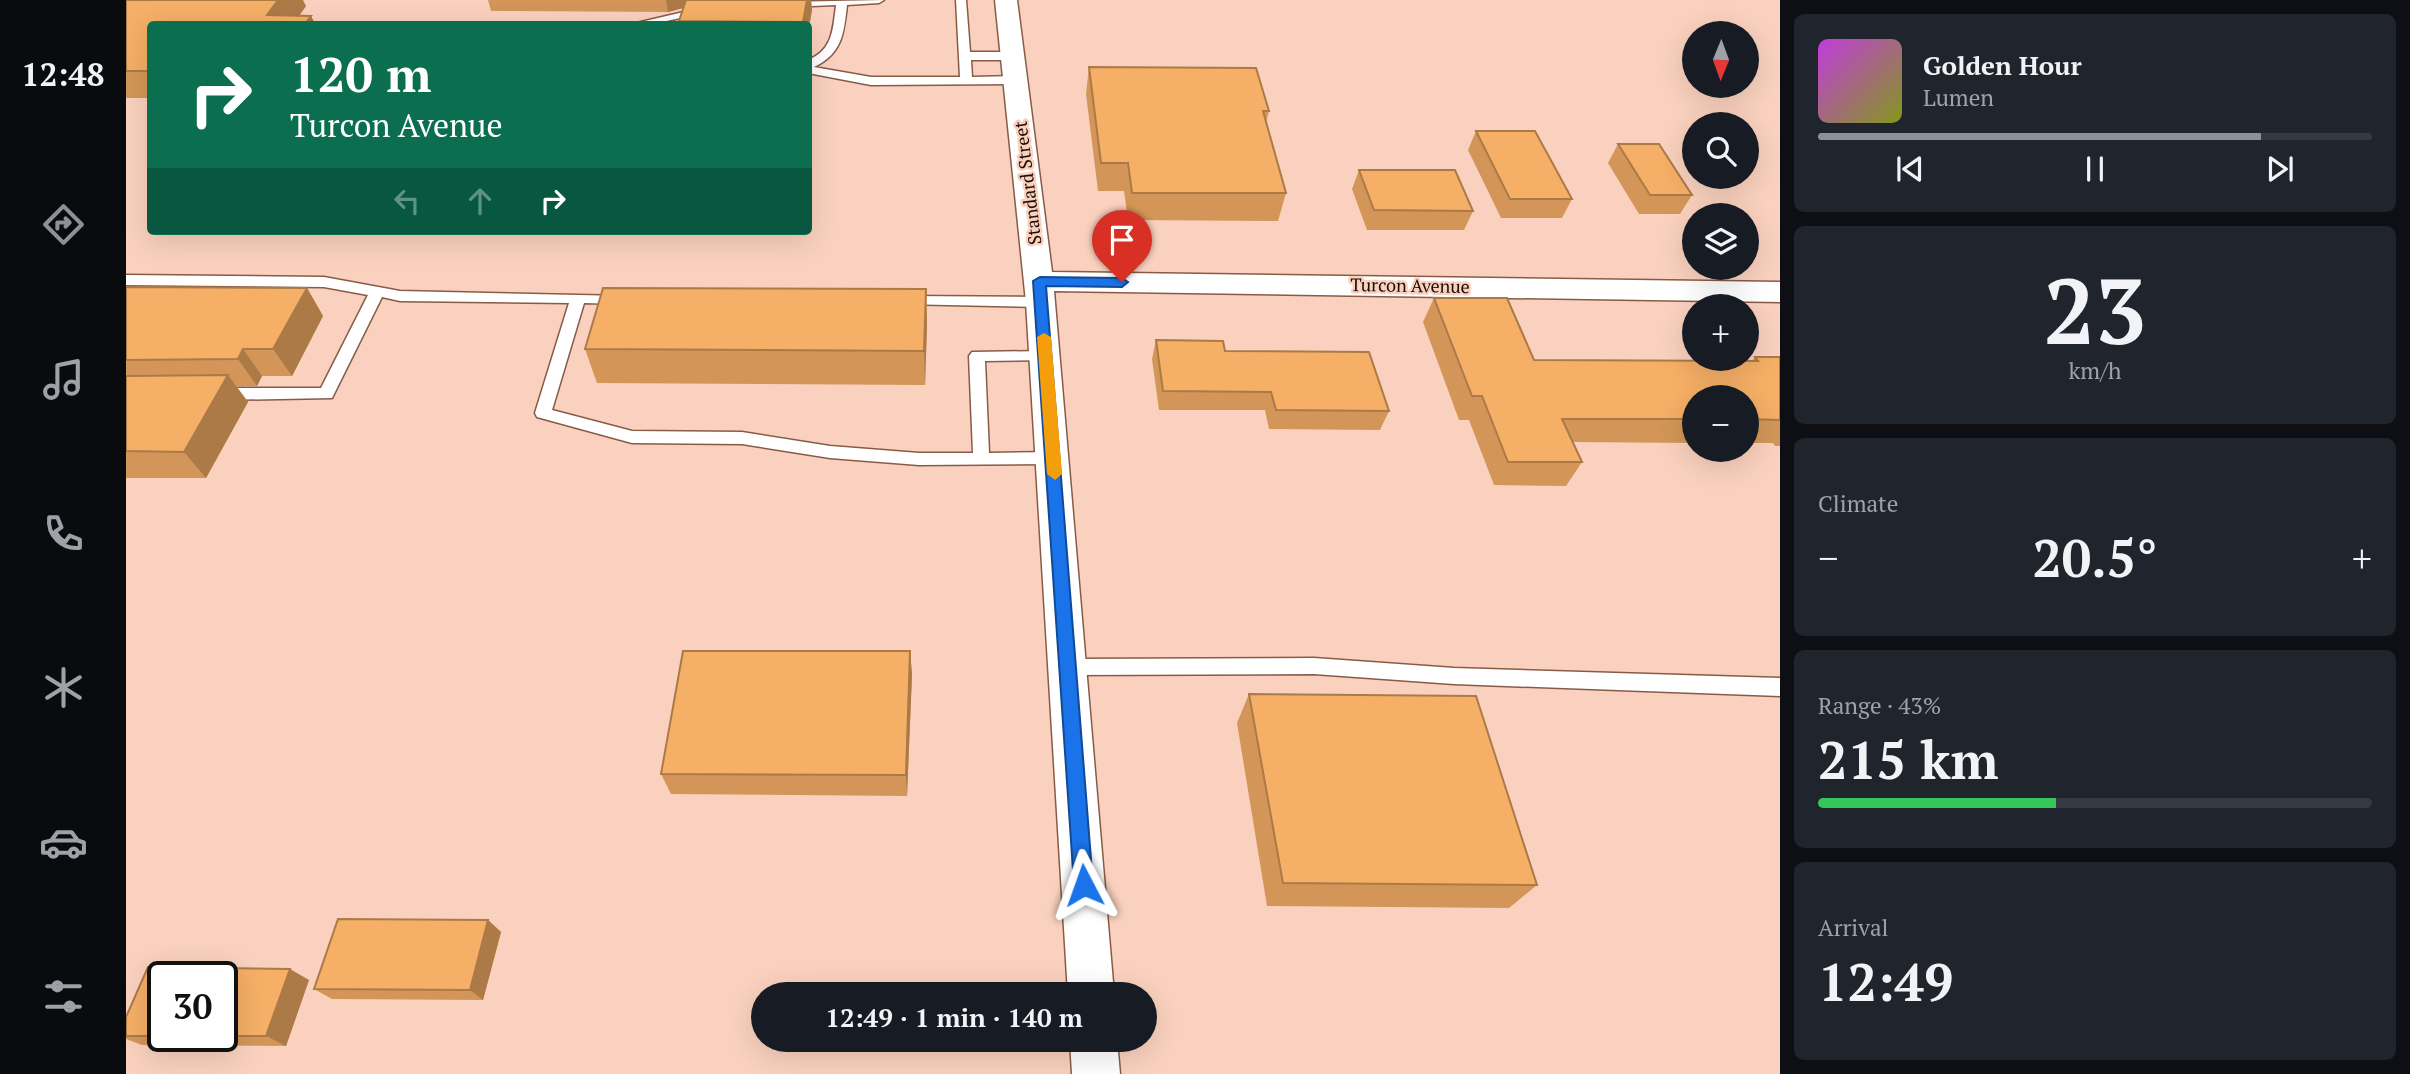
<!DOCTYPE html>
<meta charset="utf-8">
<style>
:root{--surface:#171b24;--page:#20242c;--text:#f1f3f6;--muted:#9ea1a6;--line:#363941;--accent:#8c9099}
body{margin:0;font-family:"PT Serif",serif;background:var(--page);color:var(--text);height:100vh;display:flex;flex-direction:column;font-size:26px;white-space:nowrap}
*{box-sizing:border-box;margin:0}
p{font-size:23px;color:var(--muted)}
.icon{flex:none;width:38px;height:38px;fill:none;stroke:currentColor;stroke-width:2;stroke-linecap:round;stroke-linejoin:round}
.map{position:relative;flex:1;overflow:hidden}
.sheet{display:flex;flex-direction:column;gap:14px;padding:14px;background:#0d0f14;width:630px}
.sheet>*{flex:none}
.hud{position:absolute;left:21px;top:21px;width:665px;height:214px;border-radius:7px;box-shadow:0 7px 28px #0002;background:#0b6e4f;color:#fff;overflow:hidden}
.needle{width:46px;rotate:181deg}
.tools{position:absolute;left:1556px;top:21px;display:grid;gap:14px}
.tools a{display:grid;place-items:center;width:77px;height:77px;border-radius:50%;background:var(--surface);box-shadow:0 7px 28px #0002;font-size:35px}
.speed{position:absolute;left:21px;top:961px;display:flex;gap:14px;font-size:35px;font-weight:700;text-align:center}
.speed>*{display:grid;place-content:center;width:91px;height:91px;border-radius:50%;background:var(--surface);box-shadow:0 7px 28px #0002;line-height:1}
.speed .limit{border:4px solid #111;border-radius:10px;background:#fff;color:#111}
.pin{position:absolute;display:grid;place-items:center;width:60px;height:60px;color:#fff;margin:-72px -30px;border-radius:50% 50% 50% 0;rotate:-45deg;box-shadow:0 0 7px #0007}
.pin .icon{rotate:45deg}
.me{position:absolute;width:77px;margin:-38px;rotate:356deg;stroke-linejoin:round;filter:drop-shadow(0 0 5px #0008)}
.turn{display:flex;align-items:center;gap:24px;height:147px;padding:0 28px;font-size:32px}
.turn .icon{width:91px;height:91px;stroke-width:2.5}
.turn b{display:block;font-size:49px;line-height:60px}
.lanes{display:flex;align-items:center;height:66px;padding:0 28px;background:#0003;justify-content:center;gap:35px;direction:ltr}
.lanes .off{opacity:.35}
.big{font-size:52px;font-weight:800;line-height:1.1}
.sheet .card{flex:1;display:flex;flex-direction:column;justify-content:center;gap:10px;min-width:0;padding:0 24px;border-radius:10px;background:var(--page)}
.sheet .dial{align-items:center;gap:0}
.dial b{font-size:91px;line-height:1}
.song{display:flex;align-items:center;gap:21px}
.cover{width:84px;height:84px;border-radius:10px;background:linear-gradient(135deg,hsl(290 70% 55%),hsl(70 70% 35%))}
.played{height:7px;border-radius:4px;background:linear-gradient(90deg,var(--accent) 80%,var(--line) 80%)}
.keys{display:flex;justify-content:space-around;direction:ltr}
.heat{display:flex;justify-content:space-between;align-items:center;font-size:38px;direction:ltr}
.charge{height:10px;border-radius:5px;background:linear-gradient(90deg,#34c759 43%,var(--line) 0)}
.trip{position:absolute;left:625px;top:982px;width:406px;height:70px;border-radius:35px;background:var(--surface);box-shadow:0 7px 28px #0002;font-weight:800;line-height:70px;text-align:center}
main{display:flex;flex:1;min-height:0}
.menu{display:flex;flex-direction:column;width:126px;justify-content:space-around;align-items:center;background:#090b0e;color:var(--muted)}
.menu .icon{width:49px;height:49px}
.menu .on{color:var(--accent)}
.menu b{font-size:32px;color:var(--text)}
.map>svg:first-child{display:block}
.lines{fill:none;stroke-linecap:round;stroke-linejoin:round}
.lane-casing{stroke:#885b47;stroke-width:3}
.street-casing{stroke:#885b47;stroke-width:3}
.lane{fill:#fff;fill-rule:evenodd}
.street{fill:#fff;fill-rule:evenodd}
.wall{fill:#d39658}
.shaded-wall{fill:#ac7a47}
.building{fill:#f5af66;stroke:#ac7a47;stroke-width:2}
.route{fill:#1a73e8;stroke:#114b97;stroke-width:2}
.slow{fill:#f59e0b}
.labels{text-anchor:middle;stroke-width:5;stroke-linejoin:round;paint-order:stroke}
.street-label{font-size:18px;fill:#1d0c05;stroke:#fad1be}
</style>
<main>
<nav class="menu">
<b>12:48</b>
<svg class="icon on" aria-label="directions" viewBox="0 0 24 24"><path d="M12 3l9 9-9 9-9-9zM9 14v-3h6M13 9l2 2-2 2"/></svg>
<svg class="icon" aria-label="music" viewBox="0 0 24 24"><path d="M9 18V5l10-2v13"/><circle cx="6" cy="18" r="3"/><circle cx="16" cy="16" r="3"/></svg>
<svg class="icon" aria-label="phone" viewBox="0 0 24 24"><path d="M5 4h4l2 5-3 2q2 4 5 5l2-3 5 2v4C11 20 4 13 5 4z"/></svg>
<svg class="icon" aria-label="climate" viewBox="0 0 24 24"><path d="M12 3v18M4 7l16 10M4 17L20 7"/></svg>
<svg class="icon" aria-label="car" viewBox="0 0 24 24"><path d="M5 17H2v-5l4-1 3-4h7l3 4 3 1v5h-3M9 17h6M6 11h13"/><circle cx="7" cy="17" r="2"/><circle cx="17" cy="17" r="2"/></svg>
<svg class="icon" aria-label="filters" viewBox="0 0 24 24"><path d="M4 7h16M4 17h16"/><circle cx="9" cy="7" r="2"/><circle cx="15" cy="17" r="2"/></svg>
</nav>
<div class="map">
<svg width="1654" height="1074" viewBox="0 0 1654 1074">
<rect width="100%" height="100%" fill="#fad1be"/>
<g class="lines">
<defs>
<path id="lane" d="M758,0L753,3L721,5C718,33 716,54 688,67L745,77H834L830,0H840L844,52H887L893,56L887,60H845L846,77L890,76L896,80L890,84L745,85L682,73V60C707,50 707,29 710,5L662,7L656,4L658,2Z
M579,7L583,8V12L526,24H506Z
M0,275L198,277L274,291L500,296L502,299L495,304L458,303L426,410L506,431L616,432L704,446L793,453H847L843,356L846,352L919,351L924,352L927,356L924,360L859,361L863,453L928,452L936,458L928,464L793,465L704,458L616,444L506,443L411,417L409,413L443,303L274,301L256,297L206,398L94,400L86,394L94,388H195L242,295L198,287L0,285Z
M779,296L915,297L922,302L915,307L774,304L772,301Z
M1188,658L1328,668L1654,678V696L1328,684L1188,674L943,675L936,673L933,667L936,661L943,659Z"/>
<path id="street" d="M869,0H891L926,272L1654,282V302L928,291L988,994H942L900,302Z
M944,1040H991L994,1074H946Z"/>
</defs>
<!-- lane casing -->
<use href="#lane" class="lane-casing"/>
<!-- street casing -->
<use href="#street" class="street-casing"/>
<!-- lane -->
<use href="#lane" class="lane"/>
<!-- street -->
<use href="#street" class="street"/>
</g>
<!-- wall -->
<path class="wall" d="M0,0L180,6L173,16H185L189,24H24V98H0Z
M362,0H560L557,8L542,12L365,11Z
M560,0H685L686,10L682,33V24H554L553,21Z
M963,67L1143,111L1140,123L1160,193L1152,221L1002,220L998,191H972L960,94Z
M1350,131L1446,199L1436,218H1375L1342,150Z
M1492,144L1566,195L1554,214H1513L1482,163Z
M1233,170L1347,211L1338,230H1241L1226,189Z
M0,287L181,288L197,316L166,376H136L131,386H110L122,402L80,478H0Z
M800,289L801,324L799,385L471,383L459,349Z
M1308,298L1408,360L1626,361L1629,357H1654V446H1649L1647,443H1620V397H1568V443L1447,442L1456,462L1440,486L1368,485L1343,420H1333L1297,322Z
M1030,340L1099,351L1263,411L1254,430L1143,429L1139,410H1033L1026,359Z
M784,651L786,675L781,796L545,794L535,774Z
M1123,694L1411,885L1383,908L1141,906L1111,723Z
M362,920L375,932L357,1000L206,999L188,989Z
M183,980L160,1046L16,1045L0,1039V1017Z"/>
<!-- shaded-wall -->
<path class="shaded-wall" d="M152,0H177L180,6L167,24L141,15Z
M540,0H560L557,8L542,12Z
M681,0H685L686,10L682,33V24H677V22Z
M185,16L189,24H179Z
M181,288L197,316L166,376L147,349Z
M800,289L801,324L799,385L798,351Z
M117,349L136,376L131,386L112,359Z
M102,375L122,402L80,478L58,452Z
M784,651L786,675L781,796L780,775Z
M362,920L375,932L357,1000L344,990Z
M164,969L183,980L160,1046L140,1036Z"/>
<!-- building -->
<path class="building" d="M0,0H152L141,15L185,16L179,24H24V71H0Z
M560,0H681L677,22L553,21Z
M963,67L1130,68L1143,111H1137L1160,193H1006L1002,163H975Z
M1350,131H1409L1446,199H1384Z
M1492,144H1533L1566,195H1524Z
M1233,170H1329L1347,211L1248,210Z
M0,287L181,288L147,349H117L112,359L0,360Z
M477,288L800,289L798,351L459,349Z
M1308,298H1381L1408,360L1632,361L1629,357H1654V420L1620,419V397H1568V419H1436L1456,462H1382L1356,396H1346Z
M1030,340L1097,341L1099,351L1243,352L1263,411L1150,410L1145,392L1037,391Z
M102,375L58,452L0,451V376Z
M557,651H784L780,775L535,774Z
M1123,694L1350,696L1411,885L1157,883Z
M212,919L362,920L344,990L188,989Z
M22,967L164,969L140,1036H83H96V976H37V1036H0V1017Z"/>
<!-- route -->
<path class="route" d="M914,277L996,278L1002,282L996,287L920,286L967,885L965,892L958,895L951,892L948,885L907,281Z"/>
<!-- slow -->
<path class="slow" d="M918,333L925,337L936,474L929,480L921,474L911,337Z"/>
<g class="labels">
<!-- street labels -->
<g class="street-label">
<text transform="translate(902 183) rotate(-97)" y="6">Standard Street</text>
<text transform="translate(1284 286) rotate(1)" y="6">Turcon Avenue</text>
</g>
</g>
</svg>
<div class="tools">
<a><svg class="needle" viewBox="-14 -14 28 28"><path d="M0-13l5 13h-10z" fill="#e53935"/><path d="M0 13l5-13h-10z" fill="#9ea1a6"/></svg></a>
<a><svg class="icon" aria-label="search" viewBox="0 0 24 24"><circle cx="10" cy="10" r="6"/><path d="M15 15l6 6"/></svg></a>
<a><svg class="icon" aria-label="layers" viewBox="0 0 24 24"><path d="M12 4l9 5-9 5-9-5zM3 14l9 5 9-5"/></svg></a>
<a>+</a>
<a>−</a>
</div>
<div class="speed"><div class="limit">30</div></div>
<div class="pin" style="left:996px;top:282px;background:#d93025"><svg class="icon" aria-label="arrive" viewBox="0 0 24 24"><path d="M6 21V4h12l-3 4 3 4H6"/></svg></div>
<svg class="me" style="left:958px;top:885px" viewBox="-20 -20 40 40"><path d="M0-17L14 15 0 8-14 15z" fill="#1a73e8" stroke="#fff" stroke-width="4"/></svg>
<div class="trip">12:49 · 1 min · 140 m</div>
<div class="hud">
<div class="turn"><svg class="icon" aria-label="right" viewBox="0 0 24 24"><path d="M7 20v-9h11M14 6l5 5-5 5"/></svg><div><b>120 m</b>Turcon Avenue</div></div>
<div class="lanes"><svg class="icon off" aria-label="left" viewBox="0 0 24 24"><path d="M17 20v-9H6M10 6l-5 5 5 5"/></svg><svg class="icon off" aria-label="ahead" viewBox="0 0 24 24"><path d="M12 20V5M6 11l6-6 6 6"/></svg><svg class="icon" aria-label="right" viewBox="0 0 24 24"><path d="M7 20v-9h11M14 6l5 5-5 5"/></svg></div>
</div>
</div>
<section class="sheet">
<div class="card">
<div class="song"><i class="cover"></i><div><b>Golden Hour</b><p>Lumen</p></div></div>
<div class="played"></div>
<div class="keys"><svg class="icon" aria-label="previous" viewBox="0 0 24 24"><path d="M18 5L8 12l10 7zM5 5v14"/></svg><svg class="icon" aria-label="pause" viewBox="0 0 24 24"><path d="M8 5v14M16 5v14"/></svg><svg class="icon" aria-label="next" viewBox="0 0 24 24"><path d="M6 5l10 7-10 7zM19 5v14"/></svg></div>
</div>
<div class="card dial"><b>23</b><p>km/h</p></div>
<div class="card"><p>Climate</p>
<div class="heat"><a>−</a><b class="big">20.5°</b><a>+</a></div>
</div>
<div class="card"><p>Range · 43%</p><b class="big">215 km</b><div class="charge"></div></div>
<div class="card"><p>Arrival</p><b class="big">12:49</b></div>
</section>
</main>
